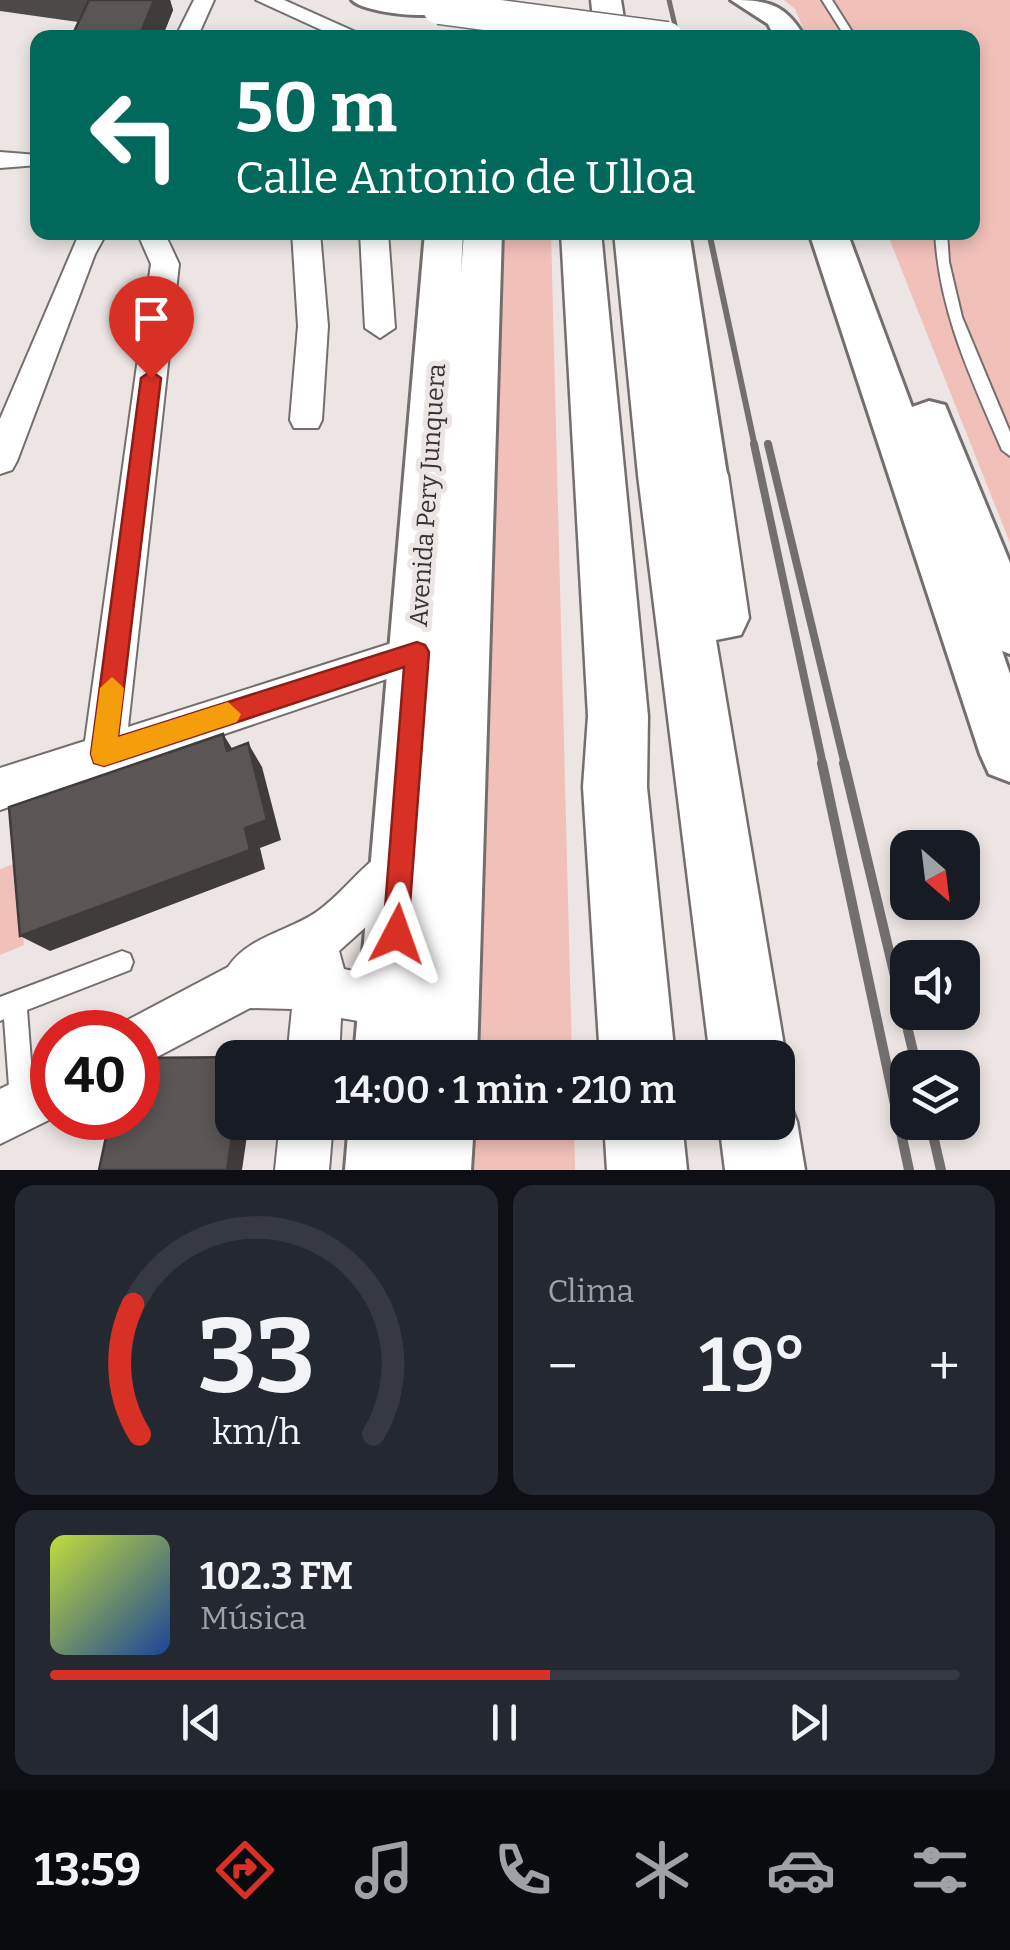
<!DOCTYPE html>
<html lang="es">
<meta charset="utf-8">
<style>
:root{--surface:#171b24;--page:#242831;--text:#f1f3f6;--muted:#9ea1a6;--line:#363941;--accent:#d93025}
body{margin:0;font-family:Bitter,serif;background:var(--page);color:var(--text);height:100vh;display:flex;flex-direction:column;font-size:38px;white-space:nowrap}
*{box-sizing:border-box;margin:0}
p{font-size:32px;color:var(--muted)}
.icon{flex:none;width:55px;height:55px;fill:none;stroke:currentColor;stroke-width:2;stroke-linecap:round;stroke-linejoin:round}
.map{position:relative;height:1170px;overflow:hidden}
.panel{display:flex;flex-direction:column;gap:15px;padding:15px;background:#0d0f14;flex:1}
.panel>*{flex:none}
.guide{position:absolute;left:30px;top:30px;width:950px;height:210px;border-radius:20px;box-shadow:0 5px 15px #0003;background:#00695c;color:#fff;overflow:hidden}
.needle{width:65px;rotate:152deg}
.fabs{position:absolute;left:890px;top:830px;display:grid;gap:20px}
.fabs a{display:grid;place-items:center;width:90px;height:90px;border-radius:20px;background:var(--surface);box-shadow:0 5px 15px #0003;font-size:50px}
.speed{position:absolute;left:30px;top:1010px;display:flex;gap:20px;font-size:50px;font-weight:700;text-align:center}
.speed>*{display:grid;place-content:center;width:130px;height:130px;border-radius:50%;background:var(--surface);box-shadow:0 5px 15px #0003;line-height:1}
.speed .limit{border:15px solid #d22;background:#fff;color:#111}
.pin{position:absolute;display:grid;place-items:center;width:85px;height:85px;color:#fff;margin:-102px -42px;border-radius:50% 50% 50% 0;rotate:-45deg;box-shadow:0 0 10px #0007}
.pin .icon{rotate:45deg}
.me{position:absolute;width:110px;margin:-55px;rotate:4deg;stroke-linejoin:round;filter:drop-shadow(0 0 8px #0008)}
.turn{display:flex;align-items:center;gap:35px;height:210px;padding:0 40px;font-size:45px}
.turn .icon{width:130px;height:130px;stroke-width:2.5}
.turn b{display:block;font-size:70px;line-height:85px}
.big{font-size:75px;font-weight:600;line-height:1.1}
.panel .tile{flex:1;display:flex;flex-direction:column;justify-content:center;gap:15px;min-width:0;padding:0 35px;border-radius:20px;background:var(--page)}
.panel .dial{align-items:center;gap:0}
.dial svg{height:260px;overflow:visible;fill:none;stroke:var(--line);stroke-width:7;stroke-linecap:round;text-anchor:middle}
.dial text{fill:var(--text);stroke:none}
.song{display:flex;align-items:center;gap:30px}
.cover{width:120px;height:120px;border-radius:15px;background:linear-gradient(135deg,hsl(70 70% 55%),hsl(220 70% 35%))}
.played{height:10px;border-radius:5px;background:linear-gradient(90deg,var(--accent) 55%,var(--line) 55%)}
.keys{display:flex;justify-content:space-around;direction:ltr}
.heat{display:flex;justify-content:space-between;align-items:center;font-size:55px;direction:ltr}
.panel .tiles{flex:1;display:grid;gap:15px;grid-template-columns:1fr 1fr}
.tile:last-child{grid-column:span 2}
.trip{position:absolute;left:215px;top:1040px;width:580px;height:100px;border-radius:20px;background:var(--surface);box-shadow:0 5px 15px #0003;font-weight:600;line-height:100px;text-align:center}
.tabs{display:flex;height:160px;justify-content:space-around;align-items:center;background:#090b0e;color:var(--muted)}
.tabs .icon{width:70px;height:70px}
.tabs .selected{color:var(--accent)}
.tabs b{font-size:45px;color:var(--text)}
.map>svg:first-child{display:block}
.green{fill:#f1c0b8}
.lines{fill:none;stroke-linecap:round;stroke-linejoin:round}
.lane-casing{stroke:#746f6e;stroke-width:4}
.street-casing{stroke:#746f6e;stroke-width:4}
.secondary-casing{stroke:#746f6e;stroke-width:6}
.highway-casing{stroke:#746f6e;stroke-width:5}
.lane{fill:#fff;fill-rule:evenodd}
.street{fill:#fff;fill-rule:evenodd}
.secondary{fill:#fff;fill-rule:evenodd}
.highway{fill:#fff;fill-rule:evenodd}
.rail-far3{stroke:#746f6f;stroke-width:5}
.rail-far2{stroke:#746f6f;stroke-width:6}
.rail-far1{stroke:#746f6f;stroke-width:8}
.rail{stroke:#746f6f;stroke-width:10}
.secondary-bridge-casing{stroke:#746f6e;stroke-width:35;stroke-linecap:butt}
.secondary-bridge{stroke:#fff;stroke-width:32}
.wall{fill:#4e4a49}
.shaded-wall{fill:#403c3c}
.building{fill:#5b5655;stroke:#403c3c;stroke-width:2.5}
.route{fill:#d93025;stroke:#8d1f18;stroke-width:2.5}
.slow{fill:#f59e0b}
.labels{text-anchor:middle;stroke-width:10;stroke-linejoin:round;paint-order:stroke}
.street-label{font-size:25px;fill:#373434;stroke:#ece5e4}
</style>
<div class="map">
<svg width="1010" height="1170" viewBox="0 0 1010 1170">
<rect width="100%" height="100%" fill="#ece5e4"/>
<!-- green -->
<path class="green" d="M784,0H1010V543L887,233L972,232V38L807,37L795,9Z
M490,233H551L572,1057L462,1058Z
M16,863L24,945L0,955V869Z
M458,1123H574L575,1170H456Z"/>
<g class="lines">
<defs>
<path id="lane" d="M822,0H832L856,38H846Z
M935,232H947L949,262L962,317L1010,432V456L1002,450C971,378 939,312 935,232Z
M122,951L130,954L133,962L130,970L27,1010L34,1100L31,1109L22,1112L13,1109L10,1100L4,1019L0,1021V997Z"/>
<path id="street" d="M194,0H214L197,38H175Z
M256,0H284L369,38H339Z
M499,24L510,30L507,35L467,38Z
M0,152L38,155V165L0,168Z
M80,232H107L95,254L17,461L12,470L0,474V419Z
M137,232H164L179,264L128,727L417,635L431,640L437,652L431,664L0,810V768L85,741L151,264Z
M292,232H320L328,326L322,420L318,428H294L290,420L298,326Z
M360,232H388L395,328L380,338L365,328Z
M401,842L417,849L424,865L417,881L339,951L344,969L411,984L418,1002L411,1020L393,1027L341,1018L339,1058H287L292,1009L250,1008L138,1067V1032H117L120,1024L228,967C248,937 286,932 315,913C346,892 366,857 401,842Z
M52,1063L53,1118L0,1144V1089Z
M280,1122H333L329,1170H275Z"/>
<path id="secondary" d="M352,0H442L454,8C442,22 363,13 352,0Z
M731,0C768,0 786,4 805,38H775L768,24Z
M425,232H463L461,273L464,232H502L477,1058H354Z
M651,232H689L727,475L720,488L703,493L686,488L679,475Z
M809,232H847L912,407L929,401L945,405L1010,563V654L1002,651L1010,674V782L989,774L980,754Z
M349,1122H474L471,1170H345Z"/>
<path id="highway" d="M591,0H621L627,38H595Z
M561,232H601L648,716L647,787L675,1058H600L583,787L588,716Z
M614,232H654L686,461L703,456L721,461L728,475L749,618L741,635L716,640L786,1058L778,1077V1058H710L638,475Z
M778,1091L786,1094L797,1122L805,1170H725L719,1122H778Z
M604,1122H682L687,1170H607Z"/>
</defs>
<!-- lane casing -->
<use href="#lane" class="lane-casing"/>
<!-- street casing -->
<use href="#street" class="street-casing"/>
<!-- secondary casing -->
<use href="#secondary" class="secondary-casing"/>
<!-- highway casing -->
<use href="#highway" class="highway-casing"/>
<!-- lane -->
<use href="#lane" class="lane"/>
<!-- street -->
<use href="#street" class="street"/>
<!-- secondary -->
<use href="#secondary" class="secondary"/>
<!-- highway -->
<use href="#highway" class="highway"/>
<!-- rail-far3 -->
<path class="rail-far3" d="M669,0L678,38"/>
<!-- rail-far2 -->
<path class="rail-far2" d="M709,232L755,447
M768,443L769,447"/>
<!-- rail-far1 -->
<path class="rail-far1" d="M754,444L823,765
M768,444L845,765"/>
<!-- rail -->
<path class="rail" d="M822,763L909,1170
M844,763L917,1068
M930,1122L941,1170"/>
<defs>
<path id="secondary-bridge" d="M439,8L667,38"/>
</defs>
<!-- secondary-bridge casing -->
<use href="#secondary-bridge" class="secondary-bridge-casing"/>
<!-- secondary-bridge -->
<use href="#secondary-bridge" class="secondary-bridge"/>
</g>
<!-- wall -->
<path class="wall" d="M0,0H170L173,10L162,38H71L78,22L0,11Z"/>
<!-- shaded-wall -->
<path class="shaded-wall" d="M154,0H170L173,10L162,38H139Z
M223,734L238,758L227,751Z
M248,743L262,767L281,840L260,848L265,869L50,951L20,936L245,828Z
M234,1122H249L242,1170H227Z"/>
<!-- building -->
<path class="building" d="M89,0H154L139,37L71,38Z
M223,734L227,751L248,743L267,820L245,828L250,850L20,936L9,807Z
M244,1057L232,1058V1122H234L227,1170H99L110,1118H138V1058Z"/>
<!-- route -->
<path class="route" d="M151,371L161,378L118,737L417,642L425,645L429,652L407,944L397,948L387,944L383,934L404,667L104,766L94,763L91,754L141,378Z"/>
<!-- slow -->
<path class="slow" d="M112,677L124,688L118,737L228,702L241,714L237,722L104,766L94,763L91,754L100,688Z"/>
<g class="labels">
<!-- street labels -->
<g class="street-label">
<text transform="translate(427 495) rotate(-86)" y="9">Avenida Pery Junquera</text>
</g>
</g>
</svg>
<div class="fabs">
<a><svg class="needle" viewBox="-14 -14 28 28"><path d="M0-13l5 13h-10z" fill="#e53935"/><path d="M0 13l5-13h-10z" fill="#9ea1a6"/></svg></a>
<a><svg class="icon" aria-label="sound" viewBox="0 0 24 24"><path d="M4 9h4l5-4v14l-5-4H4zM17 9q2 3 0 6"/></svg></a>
<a><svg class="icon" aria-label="layers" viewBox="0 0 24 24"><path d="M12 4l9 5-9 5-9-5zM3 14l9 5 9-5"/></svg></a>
</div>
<div class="speed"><div class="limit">40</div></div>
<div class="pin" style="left:151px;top:378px;background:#d93025"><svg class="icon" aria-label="arrive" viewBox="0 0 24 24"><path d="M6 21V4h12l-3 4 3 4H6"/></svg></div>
<svg class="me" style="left:397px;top:934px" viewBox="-20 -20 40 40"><path d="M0-17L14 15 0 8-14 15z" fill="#d93025" stroke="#fff" stroke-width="4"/></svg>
<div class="trip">14:00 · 1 min · 210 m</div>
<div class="guide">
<div class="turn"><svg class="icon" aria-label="left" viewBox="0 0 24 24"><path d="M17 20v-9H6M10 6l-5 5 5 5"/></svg><div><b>50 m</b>Calle Antonio de Ulloa</div></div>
</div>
</div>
<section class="panel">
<div class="tiles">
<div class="tile dial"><svg viewBox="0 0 100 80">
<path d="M14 69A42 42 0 1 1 86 69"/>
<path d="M14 69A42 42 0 0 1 12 29" stroke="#d93025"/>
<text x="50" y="56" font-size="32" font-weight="700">33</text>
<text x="50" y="72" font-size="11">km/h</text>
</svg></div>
<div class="tile"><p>Clima</p>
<div class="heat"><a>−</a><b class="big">19°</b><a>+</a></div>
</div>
<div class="tile">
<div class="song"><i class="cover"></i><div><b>102.3 FM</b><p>Música</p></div></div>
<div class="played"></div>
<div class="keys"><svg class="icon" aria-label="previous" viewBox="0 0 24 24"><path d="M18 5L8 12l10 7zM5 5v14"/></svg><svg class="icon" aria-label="pause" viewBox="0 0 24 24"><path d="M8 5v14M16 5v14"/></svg><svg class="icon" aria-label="next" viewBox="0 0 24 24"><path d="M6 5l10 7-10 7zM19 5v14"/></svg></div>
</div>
</div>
</section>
<nav class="tabs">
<b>13:59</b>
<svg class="icon selected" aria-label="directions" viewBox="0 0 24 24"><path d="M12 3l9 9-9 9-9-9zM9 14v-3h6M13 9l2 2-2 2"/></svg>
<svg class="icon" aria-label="music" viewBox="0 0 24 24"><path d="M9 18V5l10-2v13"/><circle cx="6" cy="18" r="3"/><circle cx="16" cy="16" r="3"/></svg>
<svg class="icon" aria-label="phone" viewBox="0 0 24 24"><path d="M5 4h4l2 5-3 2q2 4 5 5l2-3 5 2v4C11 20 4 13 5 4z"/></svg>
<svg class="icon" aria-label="climate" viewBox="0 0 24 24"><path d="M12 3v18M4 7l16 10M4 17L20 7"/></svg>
<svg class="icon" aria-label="car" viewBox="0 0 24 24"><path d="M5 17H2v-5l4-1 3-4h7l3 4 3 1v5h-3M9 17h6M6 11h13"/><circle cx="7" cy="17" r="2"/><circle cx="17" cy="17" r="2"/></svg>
<svg class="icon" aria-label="filters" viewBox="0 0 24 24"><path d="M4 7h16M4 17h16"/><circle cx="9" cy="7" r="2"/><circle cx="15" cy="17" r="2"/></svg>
</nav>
